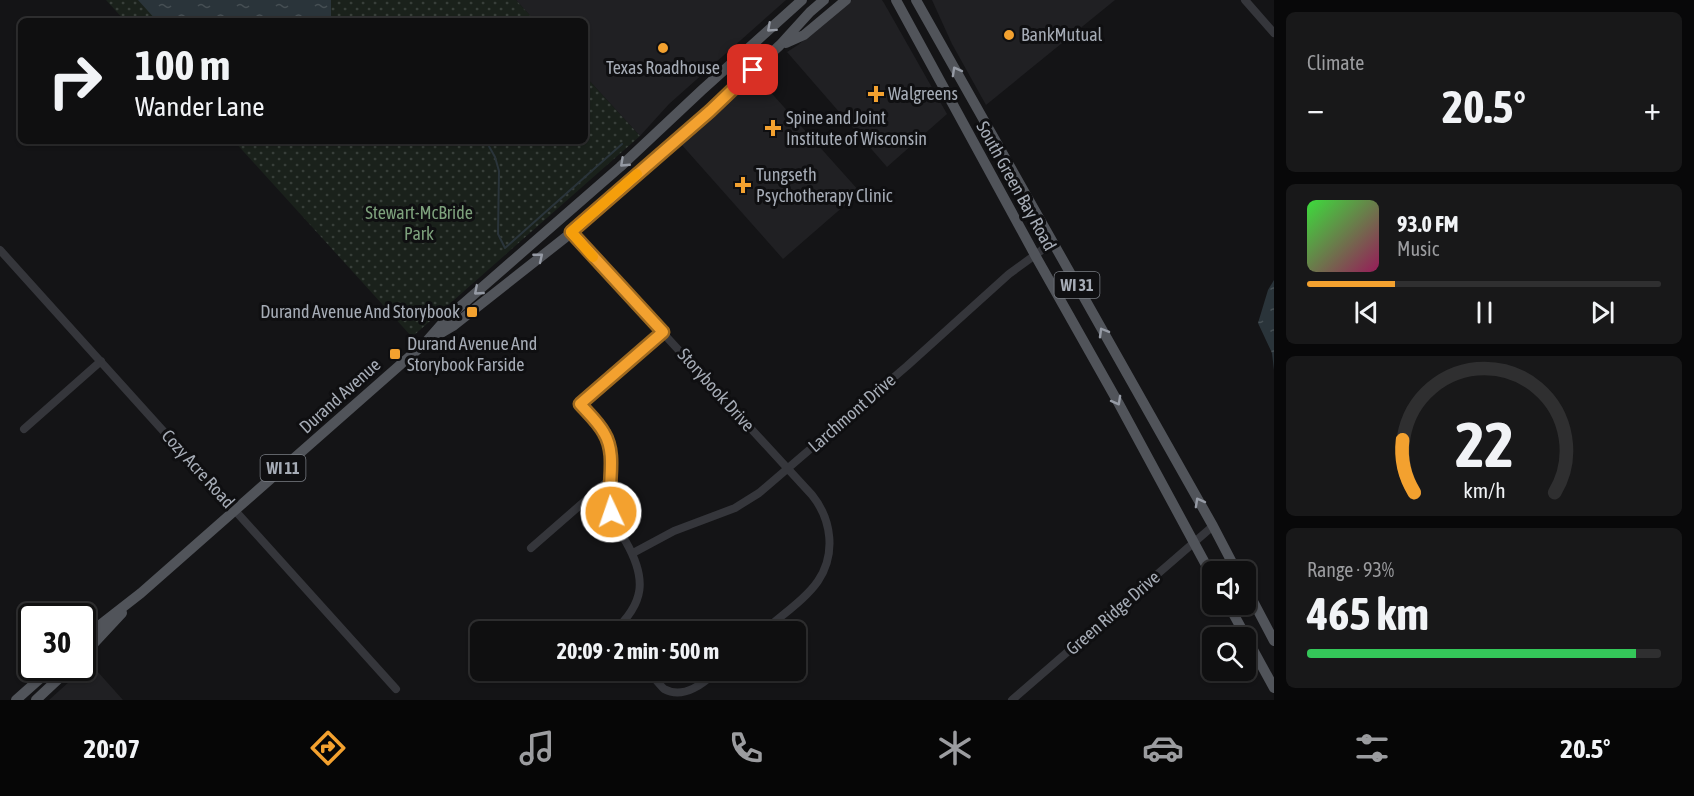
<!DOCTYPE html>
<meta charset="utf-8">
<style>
:root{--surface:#0f0f10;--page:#181819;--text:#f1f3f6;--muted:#9b9c9f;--line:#2f2f30;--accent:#f3a12f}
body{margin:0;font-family:"Asap Condensed",sans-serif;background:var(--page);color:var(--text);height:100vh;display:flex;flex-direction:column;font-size:22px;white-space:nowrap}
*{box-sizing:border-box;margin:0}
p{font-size:20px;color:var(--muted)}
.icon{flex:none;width:33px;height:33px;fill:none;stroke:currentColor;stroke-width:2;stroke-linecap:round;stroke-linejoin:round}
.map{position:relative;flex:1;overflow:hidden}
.drawer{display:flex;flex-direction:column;gap:12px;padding:12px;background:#080809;width:420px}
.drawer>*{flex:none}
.banner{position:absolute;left:18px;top:18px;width:570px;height:126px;border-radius:9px;box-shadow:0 2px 4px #0004,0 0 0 2px var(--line);background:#0f0f10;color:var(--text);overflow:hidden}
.buttons{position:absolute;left:1202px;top:561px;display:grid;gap:12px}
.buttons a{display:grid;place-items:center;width:54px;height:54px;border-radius:9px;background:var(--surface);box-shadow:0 2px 4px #0004,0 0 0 2px var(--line);font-size:30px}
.speed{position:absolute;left:18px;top:603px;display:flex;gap:12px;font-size:30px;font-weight:700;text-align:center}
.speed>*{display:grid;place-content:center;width:78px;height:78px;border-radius:50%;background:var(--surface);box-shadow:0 2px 4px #0004,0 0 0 2px var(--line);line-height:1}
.speed .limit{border:3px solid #111;border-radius:9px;background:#fff;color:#111}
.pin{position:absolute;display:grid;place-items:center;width:51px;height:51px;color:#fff;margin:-26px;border-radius:12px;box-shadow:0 3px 9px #0006}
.me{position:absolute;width:66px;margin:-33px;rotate:357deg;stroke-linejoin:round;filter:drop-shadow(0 0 4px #0008)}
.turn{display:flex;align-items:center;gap:21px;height:126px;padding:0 18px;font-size:27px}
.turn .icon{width:78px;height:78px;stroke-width:2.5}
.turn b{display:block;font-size:42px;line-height:51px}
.big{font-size:45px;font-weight:700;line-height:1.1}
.drawer .widget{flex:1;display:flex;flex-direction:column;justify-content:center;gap:9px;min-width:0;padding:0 21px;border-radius:9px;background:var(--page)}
.drawer .dial{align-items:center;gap:0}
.dial svg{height:156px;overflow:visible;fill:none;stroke:var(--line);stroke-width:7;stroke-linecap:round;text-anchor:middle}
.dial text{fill:var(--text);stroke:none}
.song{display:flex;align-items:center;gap:18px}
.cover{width:72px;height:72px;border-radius:9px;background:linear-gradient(135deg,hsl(120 70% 55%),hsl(330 70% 35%))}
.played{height:6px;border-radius:3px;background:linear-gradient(90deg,var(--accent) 25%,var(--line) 25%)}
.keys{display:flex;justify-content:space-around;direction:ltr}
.heat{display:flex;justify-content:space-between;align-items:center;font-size:33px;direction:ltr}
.charge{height:9px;border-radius:4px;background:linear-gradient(90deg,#34c759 93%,var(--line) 0)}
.trip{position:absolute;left:470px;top:621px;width:336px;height:60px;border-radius:9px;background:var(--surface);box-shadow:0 2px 4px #0004,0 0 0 2px var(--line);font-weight:700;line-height:60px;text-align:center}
.dock{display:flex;height:96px;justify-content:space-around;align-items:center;background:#060606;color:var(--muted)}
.dock .icon{width:42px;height:42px}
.dock .selected{color:var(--accent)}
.dock b{font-size:27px;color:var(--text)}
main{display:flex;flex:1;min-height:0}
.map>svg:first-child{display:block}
.built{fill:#202023}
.park{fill:url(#park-dots)}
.water{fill:url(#water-ripples)}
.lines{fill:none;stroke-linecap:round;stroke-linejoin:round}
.stream{stroke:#2a343a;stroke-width:2}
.minor{stroke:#35363b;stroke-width:8}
.major{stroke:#51545a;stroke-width:10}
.oneway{stroke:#959aa4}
.route-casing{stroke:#9e691f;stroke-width:15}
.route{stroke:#f3a12f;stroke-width:10}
.slow{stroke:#f59e0b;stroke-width:10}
.poi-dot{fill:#f3a12f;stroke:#0f0f11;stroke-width:2}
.labels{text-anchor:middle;stroke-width:6;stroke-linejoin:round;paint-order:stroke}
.shield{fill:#0f0f11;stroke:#797d84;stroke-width:1.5}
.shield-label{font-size:16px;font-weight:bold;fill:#a6acb6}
.poi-label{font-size:18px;fill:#a6acb6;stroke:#0f0f11;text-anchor:start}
.street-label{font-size:18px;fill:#a6acb6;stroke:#0f0f11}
.park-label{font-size:18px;fill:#7da17c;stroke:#0f0f11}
</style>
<main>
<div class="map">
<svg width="1274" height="700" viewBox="0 0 1274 700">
<defs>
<pattern id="park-dots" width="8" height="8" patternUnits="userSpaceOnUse" patternTransform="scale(1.5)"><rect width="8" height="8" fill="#1a211b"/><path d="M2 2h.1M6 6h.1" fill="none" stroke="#383f3a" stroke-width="1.8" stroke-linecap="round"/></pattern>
<pattern id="water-ripples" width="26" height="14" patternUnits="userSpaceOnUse" patternTransform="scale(1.5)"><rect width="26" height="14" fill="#2a343a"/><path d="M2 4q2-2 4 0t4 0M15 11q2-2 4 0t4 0" fill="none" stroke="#464f54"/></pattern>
</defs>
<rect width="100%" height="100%" fill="#141416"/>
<!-- built -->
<path class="built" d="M516,0H786L669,104L640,136L585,76V21H535Z
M852,0H882L884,3L947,114L887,167L787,52L798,45L846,3Z
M932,0H1115L986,105L952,44Z
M757,77L860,192L783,259L681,144Z
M89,662L123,700H49L70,681Z"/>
<!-- park -->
<path class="park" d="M106,0H516L535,21H125Z
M585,76L640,136L412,337L234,141H585Z"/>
<!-- water -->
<path class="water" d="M138,0H331V18L329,21H157Z
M1274,280V370L1272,353L1258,323L1268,290Z"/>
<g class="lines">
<!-- stream -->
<path class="stream" d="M486,141L495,157L499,171L498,234L505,248L622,144"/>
<!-- minor -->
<path class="minor" d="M1245,0L1274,33
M571,233L812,495C832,520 836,554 818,581C805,600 780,616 763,632
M0,250L396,689
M24,429L101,361
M531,548L609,480
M633,553L674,531L735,508L759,493L907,366L1009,274L1053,242
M613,632C645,603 647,579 626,542C620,532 613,521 610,509C608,499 609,488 610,477C612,438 606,432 580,404L663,332
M647,670C653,676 658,683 664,689C684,700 704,683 718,670
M1012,700L1213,526"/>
<!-- major -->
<path class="major" d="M896,0L1035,255L1119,404L1212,576
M916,0L1213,526L1237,572
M786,43L804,35L846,0
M436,336L453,326L571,233L710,111L780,45L810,12L824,0
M1245,586L1274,641
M1228,604L1274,688
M82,639L141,593L425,343L447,318L620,167L702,90L802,0
M82,656L122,613
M16,700L52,668
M36,700L70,668"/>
</g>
<!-- one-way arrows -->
<defs><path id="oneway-chevron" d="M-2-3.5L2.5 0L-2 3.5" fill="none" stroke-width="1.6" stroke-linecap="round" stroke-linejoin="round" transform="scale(1.5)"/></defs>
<g class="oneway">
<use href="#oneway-chevron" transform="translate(771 28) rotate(138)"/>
<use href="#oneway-chevron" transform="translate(956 71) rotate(-119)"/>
<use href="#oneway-chevron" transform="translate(624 163) rotate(137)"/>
<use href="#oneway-chevron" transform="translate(539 257) rotate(-39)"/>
<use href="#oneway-chevron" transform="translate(478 291) rotate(139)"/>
<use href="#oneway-chevron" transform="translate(1103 332) rotate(-120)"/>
<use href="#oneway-chevron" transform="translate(1117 401) rotate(61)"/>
<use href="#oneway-chevron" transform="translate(1199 502) rotate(-119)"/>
</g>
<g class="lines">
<defs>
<path id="route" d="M611,512C606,487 618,456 604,433C598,422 588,413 580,404L663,332L571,232L710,111L753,70"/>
</defs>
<!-- route casing -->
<use href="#route" class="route-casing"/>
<!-- route -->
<use href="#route" class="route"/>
<!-- slow -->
<path class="slow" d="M593,257L571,232L637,174"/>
</g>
<!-- markers -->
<g class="poi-dot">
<circle cx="1009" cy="35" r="6"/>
<circle cx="663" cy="48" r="6"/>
<path d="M873 85h6v6h6v6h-6v6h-6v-6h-6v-6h6z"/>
<path d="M770 119h6v6h6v6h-6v6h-6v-6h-6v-6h6z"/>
<path d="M740 176h6v6h6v6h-6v6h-6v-6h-6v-6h6z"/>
<rect x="466" y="306" width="12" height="12" rx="3"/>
<rect x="389" y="348" width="12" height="12" rx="3"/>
</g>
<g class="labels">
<!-- shield labels -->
<g class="shield">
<rect x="1054.5" y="272" width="45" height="26" rx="4.5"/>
<rect x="260.5" y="455" width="45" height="26" rx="4.5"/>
</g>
<g class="shield-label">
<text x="1077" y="291">WI 31</text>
<text x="283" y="474">WI 11</text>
</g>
<!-- poi labels -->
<g class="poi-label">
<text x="1021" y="41">BankMutual</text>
<text x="663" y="74" text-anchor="middle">Texas Roadhouse</text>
<text x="888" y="100">Walgreens</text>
<text x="786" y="124">Spine and Joint<tspan x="786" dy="21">Institute of Wisconsin</tspan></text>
<text x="756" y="181">Tungseth<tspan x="756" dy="21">Psychotherapy Clinic</tspan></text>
<text x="460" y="318" text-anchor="end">Durand Avenue And Storybook</text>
<text x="407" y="350">Durand Avenue And<tspan x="407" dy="21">Storybook Farside</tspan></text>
</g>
<!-- street labels -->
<g class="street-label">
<text transform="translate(1016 186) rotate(61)" y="6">South Green Bay Road</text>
<text transform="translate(716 390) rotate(48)" y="6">Storybook Drive</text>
<text transform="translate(340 396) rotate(-42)" y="6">Durand Avenue</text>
<text transform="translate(852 413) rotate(-41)" y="6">Larchmont Drive</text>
<text transform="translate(198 469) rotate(48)" y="6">Cozy Acre Road</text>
<text transform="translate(1113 613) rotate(-41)" y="6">Green Ridge Drive</text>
</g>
<!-- park labels -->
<g class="park-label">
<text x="419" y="219">Stewart-McBride<tspan x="419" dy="21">Park</tspan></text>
</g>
</g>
</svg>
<div class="buttons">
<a><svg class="icon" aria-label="sound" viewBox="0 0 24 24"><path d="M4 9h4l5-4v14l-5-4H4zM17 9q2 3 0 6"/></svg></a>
<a><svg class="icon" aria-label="search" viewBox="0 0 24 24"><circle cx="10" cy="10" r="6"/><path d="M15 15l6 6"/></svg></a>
</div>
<div class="speed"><div class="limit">30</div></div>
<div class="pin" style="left:753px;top:70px;background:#d93025"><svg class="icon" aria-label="arrive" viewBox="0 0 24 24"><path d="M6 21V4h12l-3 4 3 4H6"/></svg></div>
<svg class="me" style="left:611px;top:512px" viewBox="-20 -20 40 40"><circle r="17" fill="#f3a12f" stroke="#fff" stroke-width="3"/><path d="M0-11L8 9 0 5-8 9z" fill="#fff"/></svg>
<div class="trip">20:09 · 2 min · 500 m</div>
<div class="banner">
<div class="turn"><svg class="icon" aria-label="right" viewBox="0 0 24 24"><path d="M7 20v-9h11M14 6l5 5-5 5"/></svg><div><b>100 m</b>Wander Lane</div></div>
</div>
</div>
<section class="drawer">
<div class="widget"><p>Climate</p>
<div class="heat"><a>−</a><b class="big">20.5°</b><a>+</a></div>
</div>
<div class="widget">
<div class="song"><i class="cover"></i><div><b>93.0 FM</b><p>Music</p></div></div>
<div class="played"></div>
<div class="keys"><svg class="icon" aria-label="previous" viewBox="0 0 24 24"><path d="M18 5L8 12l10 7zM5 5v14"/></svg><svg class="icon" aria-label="pause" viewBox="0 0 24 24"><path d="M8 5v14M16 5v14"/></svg><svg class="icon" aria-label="next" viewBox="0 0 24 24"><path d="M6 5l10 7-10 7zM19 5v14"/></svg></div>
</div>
<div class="widget dial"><svg viewBox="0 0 100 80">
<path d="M14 69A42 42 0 1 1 86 69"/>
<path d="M14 69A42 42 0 0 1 8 42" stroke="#f3a12f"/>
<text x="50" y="56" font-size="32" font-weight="700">22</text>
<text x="50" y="72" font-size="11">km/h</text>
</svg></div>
<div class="widget"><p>Range · 93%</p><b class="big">465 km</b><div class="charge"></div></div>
</section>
</main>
<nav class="dock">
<b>20:07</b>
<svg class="icon selected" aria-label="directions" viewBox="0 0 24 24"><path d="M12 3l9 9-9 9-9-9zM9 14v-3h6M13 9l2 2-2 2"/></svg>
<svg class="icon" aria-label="music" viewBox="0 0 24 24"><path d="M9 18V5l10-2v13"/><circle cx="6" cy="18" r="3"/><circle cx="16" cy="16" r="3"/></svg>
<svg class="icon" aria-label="phone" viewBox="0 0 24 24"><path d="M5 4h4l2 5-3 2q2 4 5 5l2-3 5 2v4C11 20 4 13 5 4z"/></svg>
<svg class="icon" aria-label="climate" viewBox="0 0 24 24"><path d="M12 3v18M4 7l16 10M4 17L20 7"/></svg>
<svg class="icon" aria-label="car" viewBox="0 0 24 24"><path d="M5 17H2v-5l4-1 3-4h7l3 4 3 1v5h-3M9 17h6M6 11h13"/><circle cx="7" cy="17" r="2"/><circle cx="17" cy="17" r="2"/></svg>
<svg class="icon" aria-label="filters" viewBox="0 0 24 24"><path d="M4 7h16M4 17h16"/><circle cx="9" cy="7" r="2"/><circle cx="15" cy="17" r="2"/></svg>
<b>20.5°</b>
</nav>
